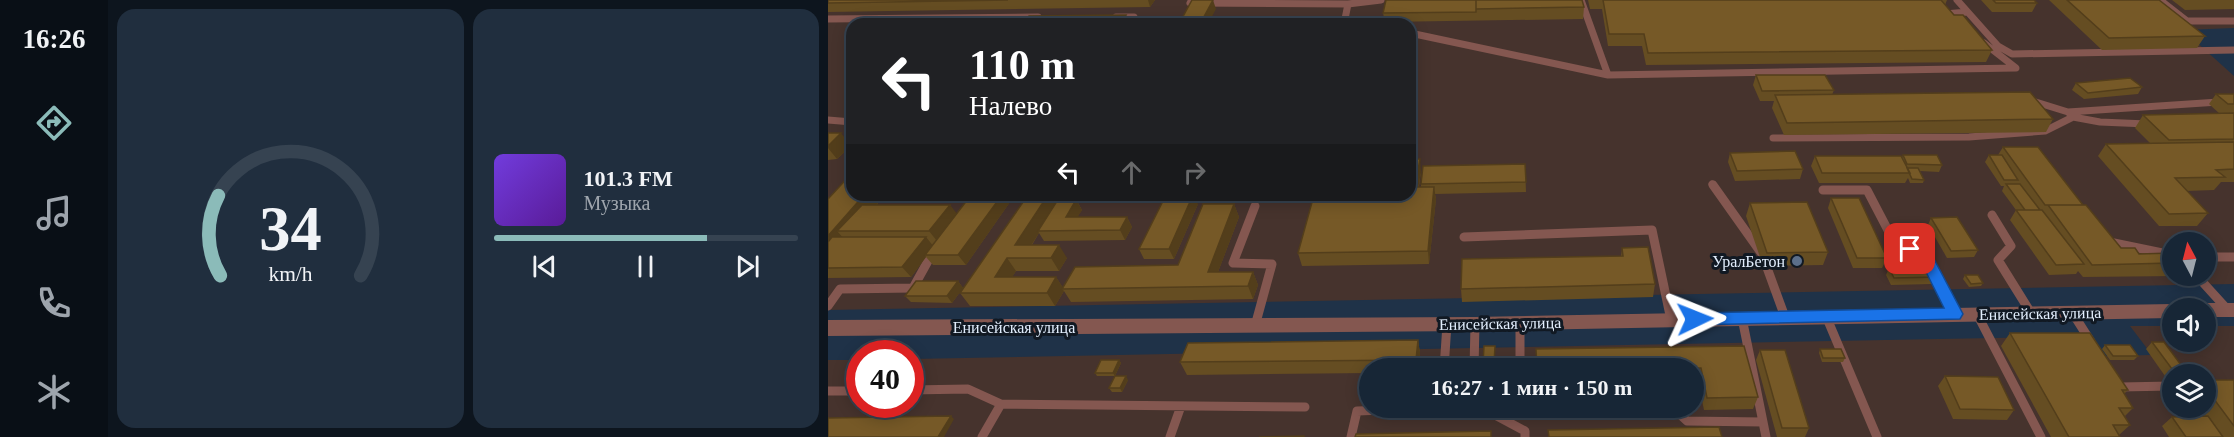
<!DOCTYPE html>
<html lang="ru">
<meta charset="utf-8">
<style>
:root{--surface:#172636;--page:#202e3e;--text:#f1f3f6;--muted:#9ea5ad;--line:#364351;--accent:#8bbbb9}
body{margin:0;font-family:"Times New Roman",serif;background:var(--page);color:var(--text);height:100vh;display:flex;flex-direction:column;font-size:22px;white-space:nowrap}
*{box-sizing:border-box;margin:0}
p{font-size:20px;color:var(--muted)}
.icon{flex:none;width:33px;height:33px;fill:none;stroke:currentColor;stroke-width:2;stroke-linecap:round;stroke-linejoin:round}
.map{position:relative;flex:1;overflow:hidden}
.sheet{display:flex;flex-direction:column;gap:9px;padding:9px;background:#0d151e;width:720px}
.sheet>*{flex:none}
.banner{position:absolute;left:18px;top:18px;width:570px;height:183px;border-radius:18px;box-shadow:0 3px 15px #0003,0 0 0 2px var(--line);background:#202124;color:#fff;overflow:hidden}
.needle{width:39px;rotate:353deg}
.tools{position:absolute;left:1334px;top:232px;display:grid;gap:12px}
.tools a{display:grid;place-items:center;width:54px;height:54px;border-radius:50%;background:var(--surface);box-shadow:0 3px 15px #0003,0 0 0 2px var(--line);font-size:30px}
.speed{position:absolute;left:18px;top:340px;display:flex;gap:12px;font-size:30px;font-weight:700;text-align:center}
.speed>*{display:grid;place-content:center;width:78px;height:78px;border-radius:50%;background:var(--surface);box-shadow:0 3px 15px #0003,0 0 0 2px var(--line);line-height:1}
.speed .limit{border:9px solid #d22;background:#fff;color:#111}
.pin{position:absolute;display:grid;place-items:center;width:51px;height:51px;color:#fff;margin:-26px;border-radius:12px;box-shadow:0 3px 9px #0006}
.me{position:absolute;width:66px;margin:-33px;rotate:88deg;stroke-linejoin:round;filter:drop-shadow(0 0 4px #0008)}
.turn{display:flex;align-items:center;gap:21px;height:126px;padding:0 24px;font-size:27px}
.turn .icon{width:78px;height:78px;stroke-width:2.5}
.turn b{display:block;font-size:42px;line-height:51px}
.lanes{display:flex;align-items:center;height:57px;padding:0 24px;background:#0003;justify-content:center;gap:30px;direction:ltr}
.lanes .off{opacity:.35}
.sheet .card{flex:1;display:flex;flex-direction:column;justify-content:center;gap:9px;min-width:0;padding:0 21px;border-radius:18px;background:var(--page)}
.sheet .dial{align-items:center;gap:0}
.dial svg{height:156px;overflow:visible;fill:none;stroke:var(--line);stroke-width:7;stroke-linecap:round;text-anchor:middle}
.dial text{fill:var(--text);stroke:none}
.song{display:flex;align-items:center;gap:18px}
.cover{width:72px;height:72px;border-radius:9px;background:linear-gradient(135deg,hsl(260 70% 55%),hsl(270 70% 35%))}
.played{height:6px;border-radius:3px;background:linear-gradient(90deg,var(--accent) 70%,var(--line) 70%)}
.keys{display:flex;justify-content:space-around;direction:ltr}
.sheet .tiles{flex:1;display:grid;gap:9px;grid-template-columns:repeat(2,1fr)}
.trip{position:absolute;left:531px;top:358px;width:345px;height:60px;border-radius:30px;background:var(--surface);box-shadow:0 3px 15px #0003,0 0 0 2px var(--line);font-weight:800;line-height:60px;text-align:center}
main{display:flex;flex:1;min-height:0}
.dock{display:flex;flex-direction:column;width:108px;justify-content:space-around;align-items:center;background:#090f16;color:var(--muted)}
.dock .icon{width:42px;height:42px}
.dock .selected{color:var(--accent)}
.dock b{font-size:27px;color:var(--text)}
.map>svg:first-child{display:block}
.industrial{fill:#46332d;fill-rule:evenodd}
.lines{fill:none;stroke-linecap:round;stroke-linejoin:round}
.service-far1{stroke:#845750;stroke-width:7}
.service{stroke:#845750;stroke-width:9}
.tertiary{fill:#845750;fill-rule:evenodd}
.wall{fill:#654d22;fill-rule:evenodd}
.shaded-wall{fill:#533e1b}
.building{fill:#765927;stroke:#533e1b;stroke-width:1.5}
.route{fill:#1a73e8;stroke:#114b97;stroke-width:1.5}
.service-dot{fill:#5c6f8a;stroke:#111923;stroke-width:2}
.labels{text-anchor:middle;stroke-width:6;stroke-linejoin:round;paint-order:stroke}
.poi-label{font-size:16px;fill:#e2eefd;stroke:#111923;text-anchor:end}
.street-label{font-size:16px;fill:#e2eefd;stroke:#111923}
</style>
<main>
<nav class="dock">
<b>16:26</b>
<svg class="icon selected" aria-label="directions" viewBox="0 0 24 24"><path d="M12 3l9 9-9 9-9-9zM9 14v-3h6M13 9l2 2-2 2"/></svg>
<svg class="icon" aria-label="music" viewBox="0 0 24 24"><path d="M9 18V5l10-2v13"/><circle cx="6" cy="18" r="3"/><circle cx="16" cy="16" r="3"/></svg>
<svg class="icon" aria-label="phone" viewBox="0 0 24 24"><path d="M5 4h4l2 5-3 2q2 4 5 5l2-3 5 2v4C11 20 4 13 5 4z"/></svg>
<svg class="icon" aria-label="climate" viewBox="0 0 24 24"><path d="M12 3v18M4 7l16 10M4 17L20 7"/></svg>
</nav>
<section class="sheet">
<div class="tiles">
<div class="card dial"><svg viewBox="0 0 100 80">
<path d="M14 69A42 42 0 1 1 86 69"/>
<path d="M14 69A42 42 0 0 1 13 28" stroke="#8bbbb9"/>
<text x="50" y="56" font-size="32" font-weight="700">34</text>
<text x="50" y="72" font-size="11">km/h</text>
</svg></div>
<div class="card">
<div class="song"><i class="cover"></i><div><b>101.3 FM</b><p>Музыка</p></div></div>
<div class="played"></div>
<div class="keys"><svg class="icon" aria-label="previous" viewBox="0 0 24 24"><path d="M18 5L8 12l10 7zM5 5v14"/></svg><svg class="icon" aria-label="pause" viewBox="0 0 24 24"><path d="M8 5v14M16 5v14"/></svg><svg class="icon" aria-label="next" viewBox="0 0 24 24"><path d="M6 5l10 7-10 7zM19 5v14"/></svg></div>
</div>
</div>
</section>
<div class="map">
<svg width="1406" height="437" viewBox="0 0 1406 437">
<rect width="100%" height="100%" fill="#1f3248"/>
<!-- industrial -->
<path class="industrial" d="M0,0H1406V28L1355,30L1406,76V284L0,310ZM24,24H582V195H24ZM1344,243H1377V276H1344Z
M1302,326H1344V342H1377V326H1406V437H0V360H31L32,405H82L83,359L1264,336L1277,356L1324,355ZM542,369H866V408H542ZM1344,375H1377V408H1344Z"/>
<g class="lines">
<!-- service-far1 -->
<path class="service-far1" d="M364,0L362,3L520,4L516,24
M753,0L780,75
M1129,0L1170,46L1184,54L1406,50
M1332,0L1359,21H1406
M520,4L553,0
M1117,14L1139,12
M288,17H306
M0,19L210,17
M582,33L780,75L1188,68L1156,43
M1201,100L1240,112L1245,117L1272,122L1319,124
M1240,112L1406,101
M0,120L24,122
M945,138L1141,137L1217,131L1245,117
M884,184L886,186"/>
<!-- service -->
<path class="service" d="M885,185L934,254L957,317
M995,190H1039L1063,236L1101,263L1127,314
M427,206L405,263L444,264L427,326
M1164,215L1183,246L1170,260L1203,313
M636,237L824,230L843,320
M1281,242L1344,255
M1377,257H1406
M1369,276L1399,309
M0,306L12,289L85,288L105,252
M1244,312L1263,342
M1149,314L1213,437
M998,316L1049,437
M914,318L938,437
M692,323V369
M616,369L619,324
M646,369L647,324
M1290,383L1292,387L1344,386
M82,390L140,389L173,404L477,407
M0,391H32
M654,408L697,431V437
M845,408L859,421L935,422
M154,437L173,404
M342,437L353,406
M523,437L529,411L612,408"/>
<!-- tertiary -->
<path class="tertiary" d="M1377,303H1406V317H1377V309H1368L1370,305Z
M1344,304L1352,309H1344V318L647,331L0,336V320L647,317Z"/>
</g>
<!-- wall -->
<path class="wall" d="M0,0H327L322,7L0,12Z
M558,0L756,7L755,19L557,22L555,13Z
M760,0H1119L1117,5L1126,15L1164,50L1158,62L818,65L814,46H780L774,9H762Z
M1153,0H1206L1209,3L1204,12H1164Z
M1221,0H1331L1377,36L1369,48L1274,50Z
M1344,0H1406V9L1357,10Z
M928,75L1006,90L1004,95L1225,119L1218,132L956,135L944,108L946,101H932L925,85Z
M1248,83L1314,87L1310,94L1256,99L1244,90Z
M1388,94H1406V182H1393L1386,190L1358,191L1380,213L1369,226H1331L1270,156L1278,144L1322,143L1307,128L1315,115L1392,114L1381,104Z
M0,133L23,146L9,159L0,160Z
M1175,147L1255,205L1293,248L1311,254L1344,253V276H1349L1255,277L1250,271L1248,274L1221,275L1182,220L1188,210L1174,191L1176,186H1173L1157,162L1161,155H1170Z
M902,153L975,169L972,179L907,181L900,162Z
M1075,155L1114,165L1111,172L1092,171L1096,180L1095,183H1082L1080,178L1077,183H991L983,166L987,156L1074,158Z
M697,164L698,192L607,194L608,199L601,264L474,266L470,253L485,199L388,198L387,195H582L593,172L591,187H593V184Z
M24,195H178L182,202L138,265H105L98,257L83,277L0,278V199ZM138,201L128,214L122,205H49L51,202Z
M200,195H321L318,201H249L254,210L249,217H299L304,227L297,240L216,241L211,233L204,245L239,258L231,271H188L184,277H228L235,288L350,265L406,204L411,217L390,272H425L430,285L425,299L243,302L236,291L227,306H142L132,293Z
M1003,198L1059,258L1054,268H1025L1000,208Z
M922,203L1000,252L995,265L935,266L918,216Z
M370,204L346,259H316L311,249Z
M1103,218L1150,250L1146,257L1119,258L1100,225Z
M794,248L827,284L825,297L634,302L633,289L793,256Z
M1061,268L1107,277L1103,284L1063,285L1058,275Z
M1137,275L1155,283L1153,286L1141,287L1135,279Z
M130,281L135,288L124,303L83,302L77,296Z
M1182,333L1300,390L1296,394L1305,408L1297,416L1302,425L1291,435L1292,437H1223L1173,346Z
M590,340L592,353L591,369H542V373L359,375L352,362Z
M1324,342L1356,369L1350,375L1337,376L1318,349Z
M1277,345L1310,356L1306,360H1282L1274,349Z
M667,346L666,368H655V364Z
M916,346L930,397L925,409L876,410L870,381H866V369H708V349Z
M992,349L1017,358L1015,362H994L991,353Z
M932,350L981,428L977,437H949L928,360Z
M291,360L293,363L287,376H269L267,373Z
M1117,376L1186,410L1179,420L1125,419L1110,386Z
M300,380L294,392H284L281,388Z
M1377,380H1406V437H1341L1334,426L1344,417L1376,416L1370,408H1377Z"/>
<!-- shaded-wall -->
<path class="shaded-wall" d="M320,0H327L322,7Z
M385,0L388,9L380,24H372Z
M298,15L301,24H292Z
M13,133L23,146L9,159L0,148V146Z
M592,159L593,172L588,200L587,187Z
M606,187L608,199L601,264L600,251Z
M36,195H45L51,202L26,231H9L18,241L0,262V236Z
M174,195H178L182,202L138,265L130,255Z
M220,195H229L232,201L210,231L211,233L195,258L187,245Z
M315,195H321L318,201Z
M365,195L370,204L346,259L341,249Z
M248,200L254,210L243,228L238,217Z
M406,204L411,217L385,285L380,272Z
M122,205L130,215L109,241L101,231Z
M299,217L304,227L297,240L292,230Z
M98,237L106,247L97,255L98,257L83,277L74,267Z
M231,245L239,258L231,271L223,258Z
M179,258L188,271L176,290L167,277Z
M425,272L430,285L425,299L420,286Z
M228,277L236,289H234L236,291L227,306L219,293Z
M130,281L135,288L124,303L119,296Z
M590,340L592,353L591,369H590L588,360Z
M291,360L293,363L287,376L285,373Z
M298,376L300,380L294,392L292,388Z
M123,416L126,419L116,437H110Z"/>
<!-- building -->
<path class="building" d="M0,0H180L0,3Z
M364,0H385L372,24H351Z
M558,0H648V12L555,13Z
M648,0H754L756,7L648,9Z
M775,0H1113L1126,15H1135L1164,50L820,53L816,34H781Z
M1165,0H1206L1209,3H1168Z
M1239,0H1331L1377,36L1281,38Z
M298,15L292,24H194L201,16Z
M928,75H997L1006,90L934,91Z
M1302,78L1314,87L1260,93L1248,83Z
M1202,92L1225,119L959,123L947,95Z
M1388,94H1406V104H1400Z
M1406,113V139L1341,140L1315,115Z
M0,133H13L0,146Z
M1406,142V169L1388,170L1397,177L1347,178L1380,213L1341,214L1278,144Z
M1175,147H1210L1255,205H1217Z
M967,151L975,169L909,171L902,153Z
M1075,155H1109L1114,165L1079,164Z
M1161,155H1174L1190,180H1176Z
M987,156H1073L1082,173H994Z
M582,159H592L587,187H606L600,251L470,253L486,195H582Z
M697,164L698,182L593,184L595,166Z
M1079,168H1090L1096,180L1084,179Z
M24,173V195H36L0,236V199Z
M1178,184H1192L1212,210H1197Z
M143,195H174L130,255H97Z
M200,195H220L187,245H231L223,258H179L167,277H228L219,293H132Z
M338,195H365L341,249H311Z
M1003,198H1031L1059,258H1029Z
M248,200L238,217H299L292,230L210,231L229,201Z
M979,202L1000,252L939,253L922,203Z
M375,204H406L380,272H425L420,286L234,289L247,267L350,265Z
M34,205H122L101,231H9Z
M1220,205H1258L1293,248H1307L1311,254L1344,253V263L1264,265Z
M1188,210H1214L1256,264L1228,265Z
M1129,217L1150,250L1123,251L1103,218Z
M4,237H98L74,267L0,268V242Z
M820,247L827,284L633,289L634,259L795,256L794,248Z
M1101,267L1107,277L1066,278L1061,268Z
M1137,275H1150L1155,283L1143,284Z
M88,281H130L119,296H77Z
M1182,333H1262L1300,390H1294L1305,408H1291L1302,425H1285L1292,437H1241Z
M590,340L588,360L352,362L360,343Z
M1324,342H1336L1356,369H1344Z
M1277,345H1302L1310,356H1285Z
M656,346H667L666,364H655Z
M916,346L930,397L879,398L873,368L709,369L708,349Z
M992,349H1013L1017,358H995Z
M932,350H957L981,428H954Z
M273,360H291L285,373H267Z
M287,376H298L292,388H281Z
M1117,376L1170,377L1186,410L1132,409Z
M1377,380H1406V426L1377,387Z
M123,416L110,437H0V418Z
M1380,416L1395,437H1358L1344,417Z
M891,427L894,437H721L720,430Z
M663,431V437H527L528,434Z
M476,436V437H431Z"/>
<!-- route -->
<path class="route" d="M1082,244L1106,259L1135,314L1132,319L867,325L859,319L867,313L1116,308L1095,266L1075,249Z"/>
<!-- markers -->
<circle class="service-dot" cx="969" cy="261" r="6"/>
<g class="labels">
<!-- poi labels -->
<g class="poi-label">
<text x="957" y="267">УралБетон</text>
</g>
<!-- street labels -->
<g class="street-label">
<text transform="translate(1212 313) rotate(-1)" y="6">Енисейская улица</text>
<text transform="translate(672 323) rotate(-1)" y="6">Енисейская улица</text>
<text x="186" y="333">Енисейская улица</text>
</g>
</g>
</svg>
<div class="tools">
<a><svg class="needle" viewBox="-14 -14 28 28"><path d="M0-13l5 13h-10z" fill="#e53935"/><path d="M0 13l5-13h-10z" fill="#9ea5ad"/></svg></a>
<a><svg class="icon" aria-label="sound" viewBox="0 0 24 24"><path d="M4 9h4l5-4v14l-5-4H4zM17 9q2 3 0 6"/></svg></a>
<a><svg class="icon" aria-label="layers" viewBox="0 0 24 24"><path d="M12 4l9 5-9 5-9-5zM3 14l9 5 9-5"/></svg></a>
</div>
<div class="speed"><div class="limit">40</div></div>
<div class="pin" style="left:1082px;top:249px;background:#d93025"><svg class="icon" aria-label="arrive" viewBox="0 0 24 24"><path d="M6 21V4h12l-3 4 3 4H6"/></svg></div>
<svg class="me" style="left:867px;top:319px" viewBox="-20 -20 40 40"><path d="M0-17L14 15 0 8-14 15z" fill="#1a73e8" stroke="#fff" stroke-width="4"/></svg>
<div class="trip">16:27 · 1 мин · 150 m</div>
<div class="banner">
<div class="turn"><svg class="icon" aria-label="left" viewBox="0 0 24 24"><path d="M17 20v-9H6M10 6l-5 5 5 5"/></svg><div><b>110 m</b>Налево</div></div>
<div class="lanes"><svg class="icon" aria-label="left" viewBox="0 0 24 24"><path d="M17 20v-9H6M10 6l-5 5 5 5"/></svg><svg class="icon off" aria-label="ahead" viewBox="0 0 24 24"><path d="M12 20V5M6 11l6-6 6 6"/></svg><svg class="icon off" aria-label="right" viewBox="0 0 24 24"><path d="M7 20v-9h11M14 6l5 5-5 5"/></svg></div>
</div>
</div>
</main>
